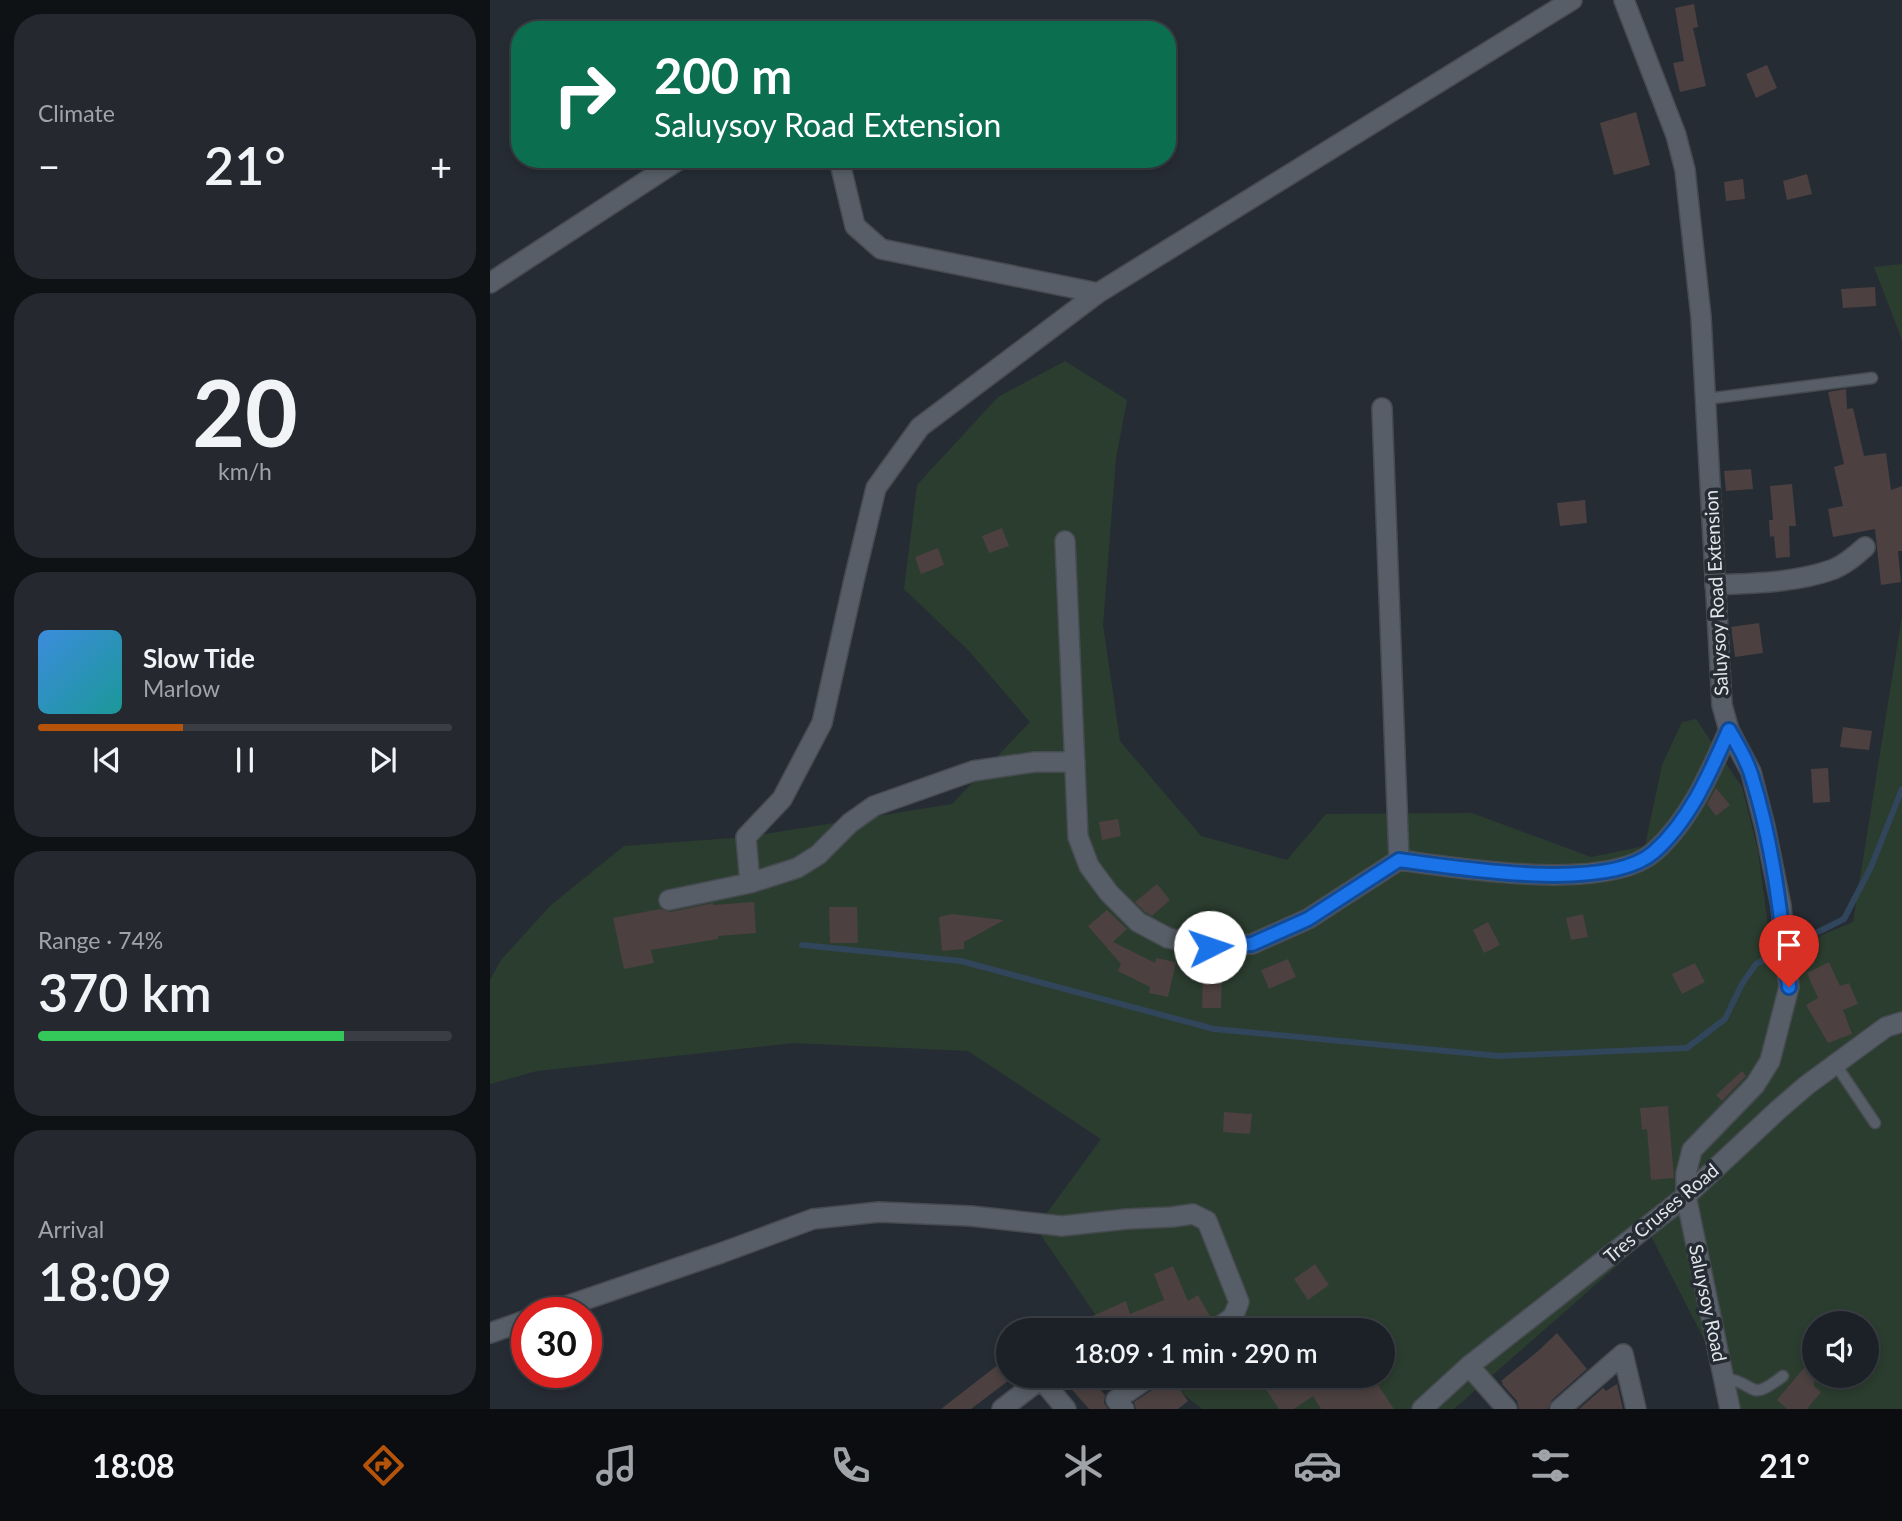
<!DOCTYPE html>
<meta charset="utf-8">
<style>
:root{--surface:#1c2127;--page:#25292f;--text:#f1f3f6;--muted:#a0a3a7;--line:#3a3e44;--accent:#b45309}
body{margin:0;font-family:Lato,sans-serif;background:var(--page);color:var(--text);height:100vh;display:flex;flex-direction:column;font-size:26px;white-space:nowrap}
*{box-sizing:border-box;margin:0}
p{font-size:23px;color:var(--muted)}
.icon{flex:none;width:38px;height:38px;fill:none;stroke:currentColor;stroke-width:2;stroke-linecap:round;stroke-linejoin:round}
.map{position:relative;flex:1;overflow:hidden}
.drawer{display:flex;flex-direction:column;gap:14px;padding:14px;background:#0f1215;width:490px}
.drawer>*{flex:none}
.banner{position:absolute;left:21px;top:21px;width:665px;height:147px;border-radius:28px;box-shadow:0 4px 10px #0003,0 0 0 2px var(--line);background:#0b6e4f;color:#fff;overflow:hidden}
.controls{position:absolute;left:1312px;top:1311px;display:grid;gap:14px}
.controls a{display:grid;place-items:center;width:77px;height:77px;border-radius:50%;background:var(--surface);box-shadow:0 4px 10px #0003,0 0 0 2px var(--line);font-size:35px}
.speed{position:absolute;left:21px;top:1297px;display:flex;gap:14px;font-size:35px;font-weight:700;text-align:center}
.speed>*{display:grid;place-content:center;width:91px;height:91px;border-radius:50%;background:var(--surface);box-shadow:0 4px 10px #0003,0 0 0 2px var(--line);line-height:1}
.speed .limit{border:10px solid #d22;background:#fff;color:#111}
.pin{position:absolute;display:grid;place-items:center;width:60px;height:60px;color:#fff;margin:-72px -30px;border-radius:50% 50% 50% 0;rotate:-45deg;box-shadow:0 0 7px #0007}
.pin .icon{rotate:45deg}
.me{position:absolute;width:77px;margin:-38px;rotate:86deg;stroke-linejoin:round;filter:drop-shadow(0 0 5px #0008)}
.turn{display:flex;align-items:center;gap:24px;height:147px;padding:0 28px;font-size:32px}
.turn .icon{width:91px;height:91px;stroke-width:2.5}
.turn b{display:block;font-size:49px;line-height:60px}
.big{font-size:52px;font-weight:600;line-height:1.1}
.drawer .widget{flex:1;display:flex;flex-direction:column;justify-content:center;gap:10px;min-width:0;padding:0 24px;border-radius:28px;background:var(--page)}
.drawer .dial{align-items:center;gap:0}
.dial b{font-size:91px;line-height:1}
.song{display:flex;align-items:center;gap:21px}
.cover{width:84px;height:84px;border-radius:10px;background:linear-gradient(135deg,hsl(210 70% 55%),hsl(180 70% 35%))}
.played{height:7px;border-radius:4px;background:linear-gradient(90deg,var(--accent) 35%,var(--line) 35%)}
.keys{display:flex;justify-content:space-around;direction:ltr}
.heat{display:flex;justify-content:space-between;align-items:center;font-size:38px;direction:ltr}
.charge{height:10px;border-radius:5px;background:linear-gradient(90deg,#34c759 74%,var(--line) 0)}
.trip{position:absolute;left:506px;top:1318px;width:399px;height:70px;border-radius:35px;background:var(--surface);box-shadow:0 4px 10px #0003,0 0 0 2px var(--line);font-weight:600;line-height:70px;text-align:center}
.tab-bar{display:flex;height:112px;justify-content:space-around;align-items:center;background:#0b0d10;color:var(--muted)}
.tab-bar .icon{width:49px;height:49px}
.tab-bar .current{color:var(--accent)}
.tab-bar b{font-size:32px;color:var(--text)}
main{display:flex;flex:1;min-height:0}
.map>svg:first-child{display:block}
.green{fill:#2b3d2f;fill-rule:evenodd}
.lines{fill:none;stroke-linecap:round;stroke-linejoin:round}
.stream{stroke:#31455b;stroke-width:6}
.building{fill:#4c4040}
.service-casing{stroke:#464b51;stroke-width:13}
.minor-casing{stroke:#464b51;stroke-width:22}
.secondary-casing{stroke:#464b51;stroke-width:22}
.service{stroke:#585e67;stroke-width:10}
.minor{stroke:#585e67;stroke-width:19}
.secondary{stroke:#585e67;stroke-width:19}
.route-casing{stroke:#114b97;stroke-width:18}
.route{stroke:#1a73e8;stroke-width:12}
.labels{text-anchor:middle;stroke-width:7;stroke-linejoin:round;paint-order:stroke}
.street-label{font-size:19px;fill:#e2e6eb;stroke:#262c34}
</style>
<main>
<section class="drawer">
<div class="widget"><p>Climate</p>
<div class="heat"><a>−</a><b class="big">21°</b><a>+</a></div>
</div>
<div class="widget dial"><b>20</b><p>km/h</p></div>
<div class="widget">
<div class="song"><i class="cover"></i><div><b>Slow Tide</b><p>Marlow</p></div></div>
<div class="played"></div>
<div class="keys"><svg class="icon" aria-label="previous" viewBox="0 0 24 24"><path d="M18 5L8 12l10 7zM5 5v14"/></svg><svg class="icon" aria-label="pause" viewBox="0 0 24 24"><path d="M8 5v14M16 5v14"/></svg><svg class="icon" aria-label="next" viewBox="0 0 24 24"><path d="M6 5l10 7-10 7zM19 5v14"/></svg></div>
</div>
<div class="widget"><p>Range · 74%</p><b class="big">370 km</b><div class="charge"></div></div>
<div class="widget"><p>Arrival</p><b class="big">18:09</b></div>
</section>
<div class="map">
<svg width="1412" height="1409" viewBox="0 0 1412 1409">
<rect width="100%" height="100%" fill="#262c34"/>
<!-- green -->
<path class="green" d="M1412,264V340L1384,267Z
M575,361L637,400L626,458L613,625L630,741L711,836L797,860L836,814L982,813L1101,857L1155,846L1172,765L1192,722L1206,719L1252,787L1268,851L1282,956L1363,922L1412,616V1409H1235L1234,1378L1161,1236L964,1409H712L671,1376H892V1330H616L546,1228L611,1139L478,1051L303,1043L47,1071L0,1084V980L11,960L61,905L134,846L256,837L462,804L540,722L479,651L414,589L427,485L508,397ZM1325,1323H1377V1376H1325Z"/>
<g class="lines">
<!-- stream -->
<path class="stream" d="M1312,940L1354,919L1381,867L1412,789
M312,945L471,961L724,1029L1009,1056L1197,1048L1235,1019L1252,984L1266,964L1278,958"/>
</g>
<!-- building -->
<path class="building" d="M1204,4L1208,27L1203,28L1216,86L1190,92L1183,63L1194,61L1185,8Z
M1277,65L1287,88L1266,98L1256,74Z
M1146,112L1160,165L1124,175L1110,123Z
M1317,174L1322,194L1297,200L1293,181Z
M1253,179L1255,199L1236,201L1234,182Z
M1385,287L1386,306L1353,308L1351,289Z
M1356,389L1357,409L1363,408L1374,456L1396,453L1401,490L1412,486V551H1408L1411,582L1391,585L1385,529L1343,537L1338,509L1353,506L1344,467L1354,464L1338,392Z
M1261,469L1263,489L1236,491L1234,471Z
M1302,484L1306,526H1299L1300,557L1286,558L1284,536L1280,537L1279,520H1283L1280,486Z
M1095,500L1097,523L1070,526L1067,503Z
M512,528L519,546L499,553L492,536Z
M448,548L454,565L431,574L425,557Z
M1269,623L1273,653L1245,657L1241,627Z
M1353,727L1382,731L1379,750L1350,747Z
M1338,768L1340,802L1323,803L1321,769Z
M1226,788L1240,805L1226,816L1217,804Z
M628,819L631,836L612,840L609,822Z
M667,884L680,900L662,916L655,912L645,902Z
M264,902L266,933L228,936V939L161,950L164,963L134,969L123,918L170,909L181,912L223,903V905Z
M339,907H367L368,943H340Z
M617,910L637,929L623,942L665,963L666,958L686,962L678,997L659,993L660,987L628,971L631,964L598,926Z
M462,914L514,920L474,942V949L452,951L449,917Z
M1093,914L1098,937L1081,940L1076,918Z
M998,922L1010,945L994,953L983,930Z
M798,959L806,977L779,989L771,970Z
M1339,962L1350,986L1359,983L1368,1004L1353,1010L1362,1034L1338,1043L1316,1005L1328,998L1317,973Z
M1205,963L1215,982L1192,994L1182,974Z
M713,977H732L731,1008H712Z
M1252,1071L1256,1076L1255,1077L1232,1101L1226,1095Z
M1178,1106L1184,1178L1161,1180L1157,1129L1152,1130L1150,1108Z
M734,1112L762,1114L760,1134L733,1132Z
M825,1264L839,1285L818,1300L804,1279Z
M683,1266L698,1301L708,1295L721,1318L711,1330H572L636,1301L640,1314L674,1300L664,1274Z
M1067,1333L1097,1369L1062,1400L1058,1409H1029L1027,1401L1012,1384L1013,1383L1011,1381L1047,1352Z
M1325,1355L1324,1386L1331,1392L1317,1409H1297L1287,1400Z
M518,1357V1381L481,1409H451Z
M570,1376H598L615,1395L614,1403L618,1409H599Z
M673,1376H680L698,1401L688,1409H646L644,1402L668,1386Z
M786,1376H882L904,1409H831L823,1396L804,1409H789L773,1385Z
M1127,1384L1133,1409H1089L1113,1388L1116,1391Z"/>
<g class="lines">
<defs>
<path id="service" d="M1216,399L1382,378
M1346,1065L1385,1123
M1234,1378C1269,1383 1257,1404 1293,1376"/>
<path id="minor" d="M349,159L365,226L391,249L608,293
M0,283L190,159
M892,408L909,860
M575,541L588,837L599,866L619,893L648,922L678,938L720,947L762,944L818,919L909,860C969,868 1117,893 1164,852C1200,820 1220,773 1239,730
M1225,585C1264,583 1306,583 1344,569C1356,564 1365,556 1375,547
M260,883L256,837L292,799L332,723L364,580L386,488L430,427L608,293L1082,0
M179,900L260,883L307,868L328,855L360,823L384,806L483,771L545,762H585
M59,1312L231,1253L323,1219L389,1212L481,1216L572,1226L637,1219L682,1217L703,1214L717,1221L749,1302L743,1317L725,1330
M0,1333L37,1320
M979,1366L1017,1409
M512,1409L551,1379L576,1409
M634,1409L626,1400L661,1376
M1070,1409L1133,1354L1146,1409"/>
<path id="secondary" d="M1134,0L1186,135L1195,170L1211,317L1232,705L1239,730L1261,772L1275,827L1291,906L1299,987L1280,1061L1265,1085L1202,1150L1196,1174V1196L1240,1409
M932,1409L979,1366L1196,1196L1288,1110L1317,1085L1396,1027L1412,1022"/>
</defs>
<!-- service casing -->
<use href="#service" class="service-casing"/>
<!-- minor casing -->
<use href="#minor" class="minor-casing"/>
<!-- secondary casing -->
<use href="#secondary" class="secondary-casing"/>
<!-- service -->
<use href="#service" class="service"/>
<!-- minor -->
<use href="#minor" class="minor"/>
<!-- secondary -->
<use href="#secondary" class="secondary"/>
</g>
<g class="lines">
<defs>
<path id="route" d="M720,947L762,944L818,919L909,860C969,868 1117,893 1164,852C1200,820 1220,773 1239,730C1247,744 1256,758 1261,774C1283,843 1291,915 1299,987"/>
</defs>
<!-- route casing -->
<use href="#route" class="route-casing"/>
<!-- route -->
<use href="#route" class="route"/>
</g>
<g class="labels">
<!-- street labels -->
<g class="street-label">
<text transform="translate(1226 593) rotate(-93)" y="7">Saluysoy Road Extension</text>
<text transform="translate(1171 1213) rotate(-40)" y="7">Tres Cruses Road</text>
<text transform="translate(1218 1303) rotate(78)" y="7">Saluysoy Road</text>
</g>
</g>
</svg>
<div class="controls">
<a><svg class="icon" aria-label="sound" viewBox="0 0 24 24"><path d="M4 9h4l5-4v14l-5-4H4zM17 9q2 3 0 6"/></svg></a>
</div>
<div class="speed"><div class="limit">30</div></div>
<div class="pin" style="left:1299px;top:987px;background:#d93025"><svg class="icon" aria-label="arrive" viewBox="0 0 24 24"><path d="M6 21V4h12l-3 4 3 4H6"/></svg></div>
<svg class="me" style="left:720px;top:947px" viewBox="-20 -20 40 40"><circle r="19" fill="#fff"/><path d="M0-13L10 11 0 6-10 11z" fill="#1a73e8"/></svg>
<div class="trip">18:09 · 1 min · 290 m</div>
<div class="banner">
<div class="turn"><svg class="icon" aria-label="right" viewBox="0 0 24 24"><path d="M7 20v-9h11M14 6l5 5-5 5"/></svg><div><b>200 m</b>Saluysoy Road Extension</div></div>
</div>
</div>
</main>
<nav class="tab-bar">
<b>18:08</b>
<svg class="icon current" aria-label="directions" viewBox="0 0 24 24"><path d="M12 3l9 9-9 9-9-9zM9 14v-3h6M13 9l2 2-2 2"/></svg>
<svg class="icon" aria-label="music" viewBox="0 0 24 24"><path d="M9 18V5l10-2v13"/><circle cx="6" cy="18" r="3"/><circle cx="16" cy="16" r="3"/></svg>
<svg class="icon" aria-label="phone" viewBox="0 0 24 24"><path d="M5 4h4l2 5-3 2q2 4 5 5l2-3 5 2v4C11 20 4 13 5 4z"/></svg>
<svg class="icon" aria-label="climate" viewBox="0 0 24 24"><path d="M12 3v18M4 7l16 10M4 17L20 7"/></svg>
<svg class="icon" aria-label="car" viewBox="0 0 24 24"><path d="M5 17H2v-5l4-1 3-4h7l3 4 3 1v5h-3M9 17h6M6 11h13"/><circle cx="7" cy="17" r="2"/><circle cx="17" cy="17" r="2"/></svg>
<svg class="icon" aria-label="filters" viewBox="0 0 24 24"><path d="M4 7h16M4 17h16"/><circle cx="9" cy="7" r="2"/><circle cx="15" cy="17" r="2"/></svg>
<b>21°</b>
</nav>
